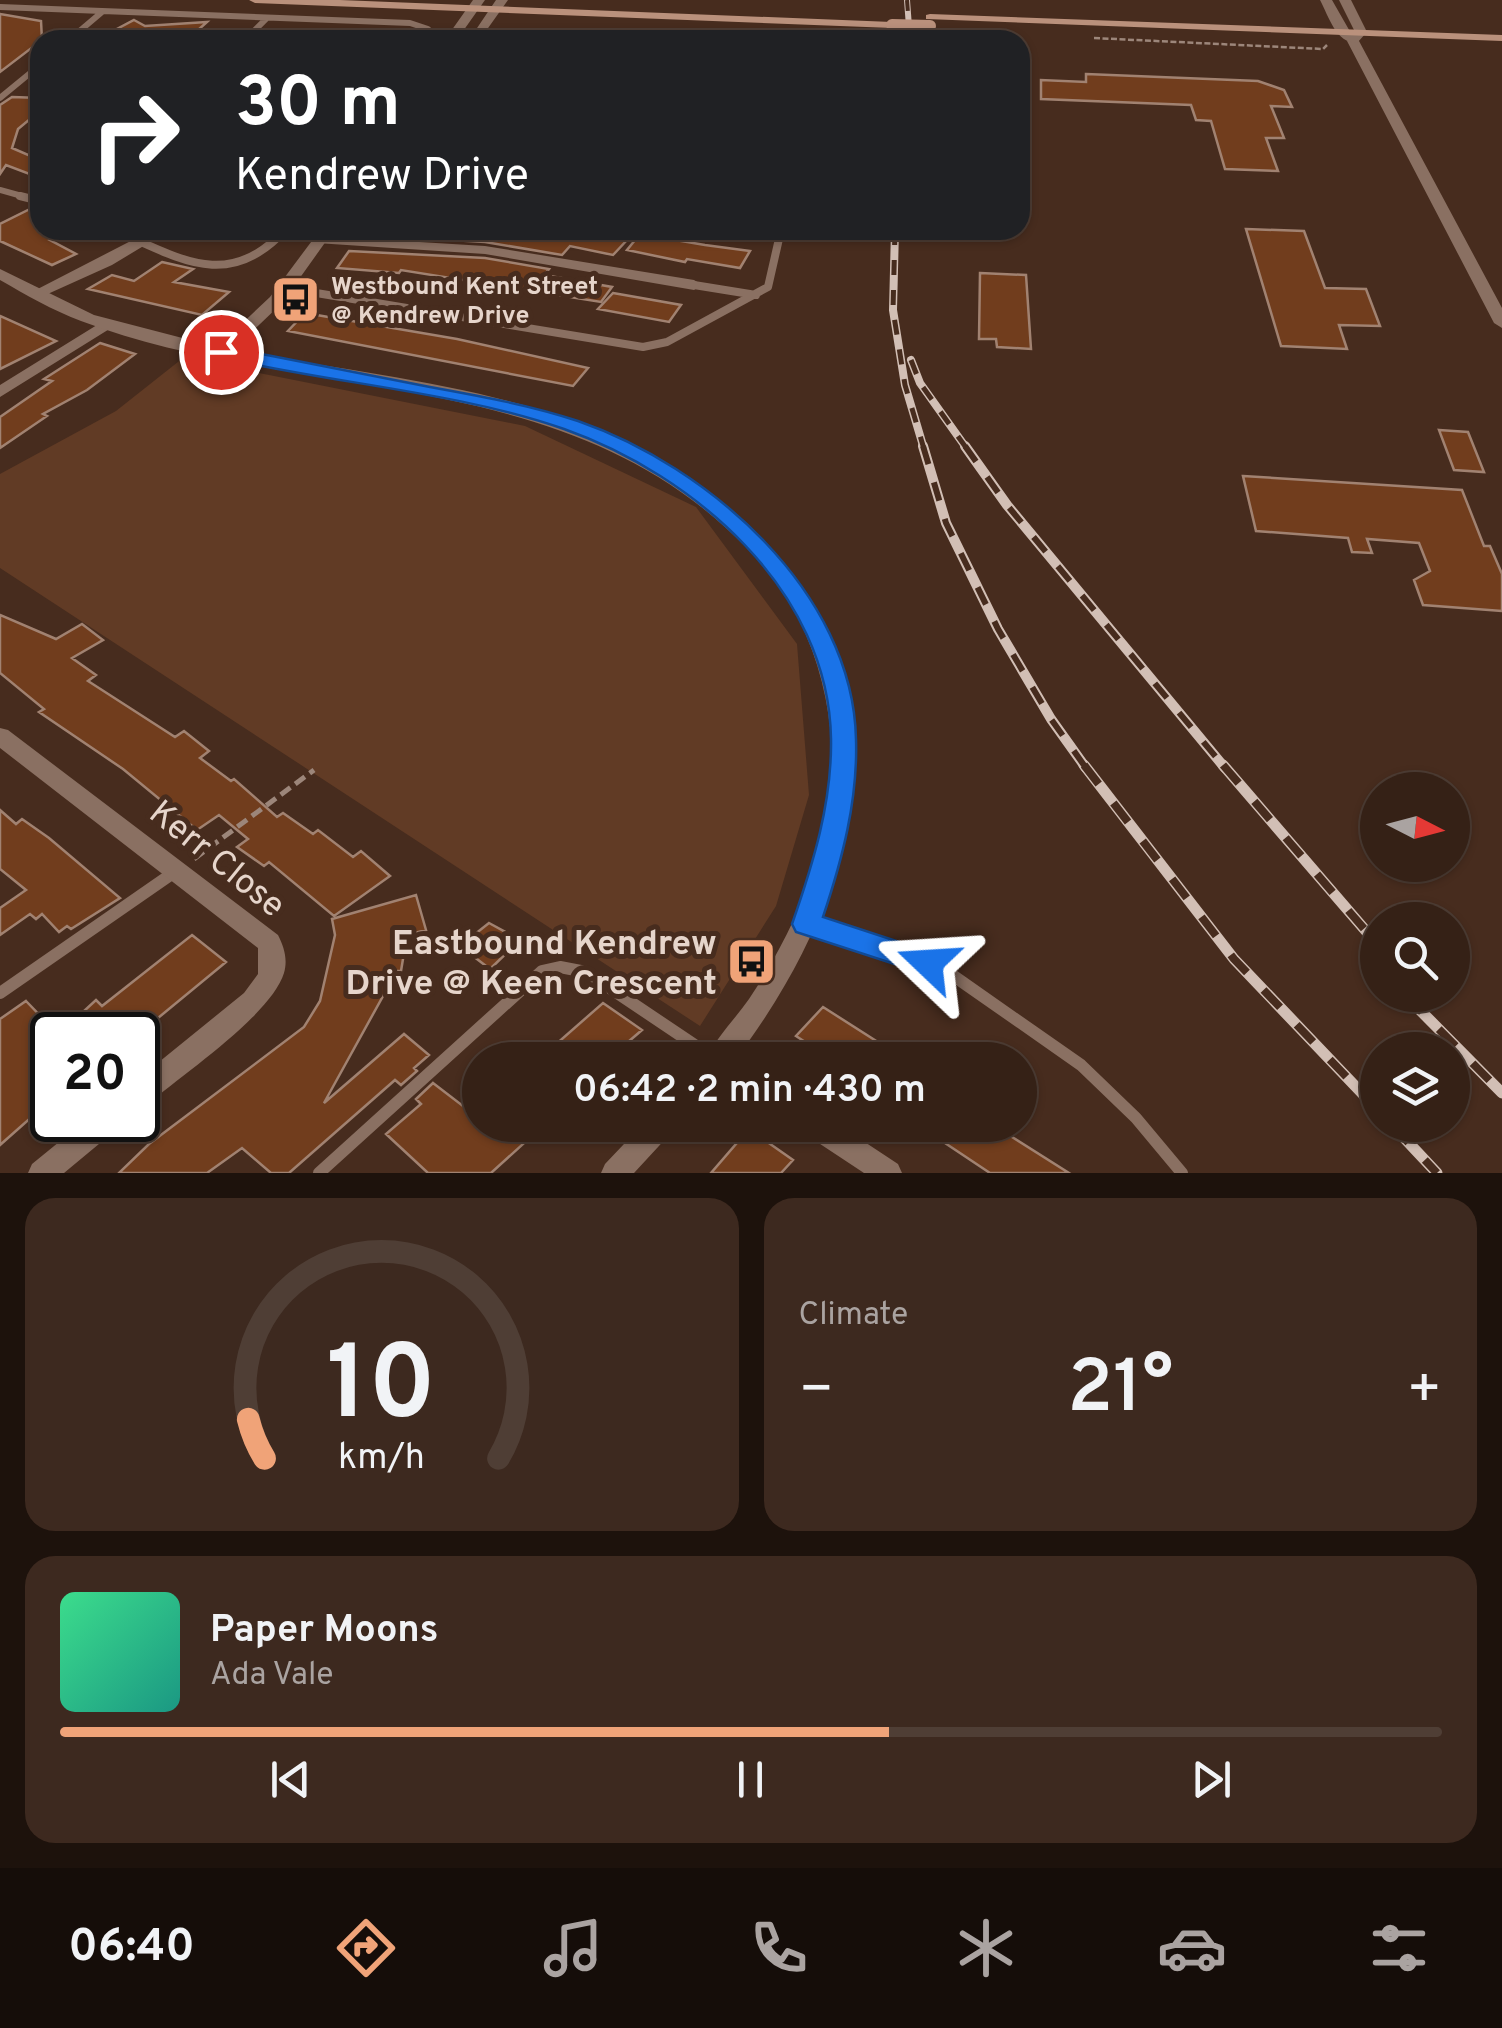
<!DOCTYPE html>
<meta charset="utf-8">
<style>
:root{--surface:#352116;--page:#3d291f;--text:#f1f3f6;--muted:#aaa3a1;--line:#4f3e35;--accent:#f0a378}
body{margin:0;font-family:Overpass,sans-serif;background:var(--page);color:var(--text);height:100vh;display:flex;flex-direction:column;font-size:38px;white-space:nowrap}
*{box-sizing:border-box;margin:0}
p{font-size:32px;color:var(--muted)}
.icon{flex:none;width:55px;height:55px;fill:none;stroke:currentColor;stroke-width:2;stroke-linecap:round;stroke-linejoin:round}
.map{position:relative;height:1173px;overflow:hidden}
.details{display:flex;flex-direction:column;gap:25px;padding:25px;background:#1d120c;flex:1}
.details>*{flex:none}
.hud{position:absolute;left:30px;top:30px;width:1000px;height:210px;border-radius:30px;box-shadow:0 2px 8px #0004,0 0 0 2px var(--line);background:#202124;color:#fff;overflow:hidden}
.needle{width:65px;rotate:96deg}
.buttons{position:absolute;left:1360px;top:772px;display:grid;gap:20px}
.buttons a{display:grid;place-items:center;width:110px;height:110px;border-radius:50%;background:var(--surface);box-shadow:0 2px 8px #0004,0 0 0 2px var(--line);font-size:50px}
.speed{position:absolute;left:30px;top:1012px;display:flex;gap:20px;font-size:50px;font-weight:700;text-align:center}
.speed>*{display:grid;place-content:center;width:130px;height:130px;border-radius:50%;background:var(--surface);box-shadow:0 2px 8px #0004,0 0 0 2px var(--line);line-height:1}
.speed .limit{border:5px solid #111;border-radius:15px;background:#fff;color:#111}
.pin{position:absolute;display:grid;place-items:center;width:85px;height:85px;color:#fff;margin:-42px;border:5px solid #fff;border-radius:50%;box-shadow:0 2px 10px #0007}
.me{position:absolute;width:110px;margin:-55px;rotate:290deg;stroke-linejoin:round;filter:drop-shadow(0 0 8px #0008)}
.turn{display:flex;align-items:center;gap:35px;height:210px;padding:0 40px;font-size:45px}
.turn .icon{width:130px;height:130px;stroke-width:2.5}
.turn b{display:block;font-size:70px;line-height:85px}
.big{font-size:75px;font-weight:600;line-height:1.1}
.details .tile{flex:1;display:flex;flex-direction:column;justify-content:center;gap:15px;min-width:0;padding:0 35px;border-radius:30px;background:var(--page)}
.details .dial{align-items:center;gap:0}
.dial svg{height:260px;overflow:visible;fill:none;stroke:var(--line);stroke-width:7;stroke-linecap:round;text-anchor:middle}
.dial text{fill:var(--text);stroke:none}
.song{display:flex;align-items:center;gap:30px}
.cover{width:120px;height:120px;border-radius:15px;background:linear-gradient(135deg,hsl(150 70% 55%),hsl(170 70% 35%))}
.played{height:10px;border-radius:5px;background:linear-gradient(90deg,var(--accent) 60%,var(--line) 60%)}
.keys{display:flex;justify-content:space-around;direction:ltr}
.heat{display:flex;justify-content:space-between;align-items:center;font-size:55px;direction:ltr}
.details .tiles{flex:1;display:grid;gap:25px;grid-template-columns:1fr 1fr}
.tile:last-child{grid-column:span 2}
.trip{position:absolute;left:462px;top:1042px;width:575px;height:100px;border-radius:50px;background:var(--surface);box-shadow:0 2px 8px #0004,0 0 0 2px var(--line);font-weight:600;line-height:100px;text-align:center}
.menu{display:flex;height:160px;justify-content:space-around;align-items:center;background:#150d09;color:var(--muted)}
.menu .icon{width:70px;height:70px}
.menu .active{color:var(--accent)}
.menu b{font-size:45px;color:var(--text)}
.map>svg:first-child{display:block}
.green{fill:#613b25}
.building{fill:#713d1d;stroke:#a18271;stroke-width:2.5}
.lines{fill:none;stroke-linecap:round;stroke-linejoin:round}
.path-far1{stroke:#9c867a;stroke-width:2.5;stroke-dasharray:6 2.5;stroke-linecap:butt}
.path{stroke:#9c867a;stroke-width:5;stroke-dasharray:12 6;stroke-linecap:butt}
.service-far2{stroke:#8a7062;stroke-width:6}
.service-far1{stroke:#8a7062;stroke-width:8}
.service{stroke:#8a7062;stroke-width:12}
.minor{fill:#8a7062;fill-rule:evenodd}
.tertiary{fill:#8a7062;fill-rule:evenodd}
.secondary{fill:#ba917c;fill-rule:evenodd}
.rail-far3-casing{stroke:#d2bfb5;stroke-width:6}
.rail-far2-casing{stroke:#d2bfb5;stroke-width:8}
.rail-far1-casing{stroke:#d2bfb5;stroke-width:10}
.rail-casing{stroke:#d2bfb5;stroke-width:11}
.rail-far3{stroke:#472c1e;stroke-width:4;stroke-dasharray:11;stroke-linecap:butt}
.rail-far2{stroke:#472c1e;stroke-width:5;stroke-dasharray:15;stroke-linecap:butt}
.rail-far1{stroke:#472c1e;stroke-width:6;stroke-dasharray:19;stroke-linecap:butt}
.rail{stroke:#472c1e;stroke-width:8;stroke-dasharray:24;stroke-linecap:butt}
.secondary-bridge{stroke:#ba917c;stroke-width:12}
.route{fill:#1a73e8;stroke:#114b97;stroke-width:2.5}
.labels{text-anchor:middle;stroke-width:10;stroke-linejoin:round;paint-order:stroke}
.far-poi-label{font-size:25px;font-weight:bold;fill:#e6d5cb;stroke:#472c1e;text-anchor:start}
.near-street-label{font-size:35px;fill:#e6d5cb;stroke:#472c1e}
.near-poi-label{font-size:35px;font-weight:bold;fill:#e6d5cb;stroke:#472c1e;text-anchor:end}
</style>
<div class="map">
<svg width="1502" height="1173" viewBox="0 0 1502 1173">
<rect width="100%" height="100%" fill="#472c1e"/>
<!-- green -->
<path class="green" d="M183,358L525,426L696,507L797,644L809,795L776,906L700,1026L0,568V474L116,411Z"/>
<!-- building -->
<path class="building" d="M0,14L41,21L42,40L0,72Z
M134,20L145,26L207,22L187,40H96Z
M1086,74L1258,81L1284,90L1292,107L1271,106L1284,138H1266L1278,171L1225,169L1211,121L1196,120L1191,105L1041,99V80L1086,82Z
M12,97L40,98V120L30,119L18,129L12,148L40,160V178L6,165L0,174V105Z
M34,207L40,208V230H73L50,240L76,254L52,265L0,241V224Z
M1246,229L1304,231L1325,288L1366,289L1380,326L1339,325L1347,349L1281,346Z
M401,230H584L627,240L613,255L570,246L562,255L485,242L400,237Z
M640,234L705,245L750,251L740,268L687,259L685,262L627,250Z
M349,251L485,258L549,269L544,275L612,287L601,302L401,270L399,273L337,268Z
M162,262L193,269L174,282L229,292L202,315L88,289L112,275L134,281Z
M980,273L1026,275L1031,349L997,347L996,339H979Z
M613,293L681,305L669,322L598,309Z
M305,313L457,339L588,368L573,386L288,331Z
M0,316L56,341L0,369Z
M100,343L135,354L87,390L43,414L47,416L0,448V417L52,381L44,379Z
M1439,430L1468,432L1484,472L1454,470Z
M1243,476L1462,490L1484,546H1490L1502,574V611L1423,605L1414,580L1430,571L1419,543L1367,539L1372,553L1352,552L1348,538L1256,531Z
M0,615L56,639L82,624L103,640L72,658L96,675L88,681L175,737L184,731L209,751L200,758L231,781L234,779L277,817L283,813L313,834L318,830L353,857L361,851L390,876L334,916L269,862L264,866L237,847L248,839L219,815L197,830L123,769L39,712L44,709L0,673Z
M0,810L16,824L22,819L49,838L120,898L71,929L67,926L59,932L42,914L36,919L30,914L0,935V908L26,890L0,869Z
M416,895L426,930L407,935L401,971H391L388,987L324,1103L404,1034L429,1055L414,1068L417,1071L401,1085L395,1080L289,1173H271L242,1148L207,1173H119L149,1144L304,1027L320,1001L335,935L332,919Z
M489,923L520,940L490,969L460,946Z
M192,935L226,962L158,1018L134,1035H58L96,1000L102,1006Z
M26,1001L52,1028V1099L0,1145V1019Z
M603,1003L642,1030L607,1060H538Z
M823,1007L906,1060H833L796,1036Z
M433,1083L480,1119V1125H544L491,1173H428L386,1134L421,1104L416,1099Z
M918,1125H993L1069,1173H990Z
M749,1129L793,1160L781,1173H711Z"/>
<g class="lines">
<!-- path-far1 -->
<path class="path-far1" d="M1094,38L1323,49L1327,45"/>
<!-- path -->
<path class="path" d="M194,859L314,770"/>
<!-- service-far2 -->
<path class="service-far2" d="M0,7L410,23L428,29L422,40
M69,40L102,12
M245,40L267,18
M601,40H608
M0,98L40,65
M0,190L29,198"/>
<!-- service-far1 -->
<path class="service-far1" d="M20,196L40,201
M114,230C179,258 228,292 285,230
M733,230L779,237
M694,285L756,295
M286,288L643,347L667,342L768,287L781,230"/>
<!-- service -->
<path class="service" d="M807,924L908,954L948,972L1081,1065L1136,1118L1182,1173
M0,993L176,871
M319,1173L542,971L560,967L586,972L717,1060"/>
<!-- minor -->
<path class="minor" d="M1349,39L1359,41L1502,308V328L1494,323L1347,41Z
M152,230H170L112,265L41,297H31L28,294Z
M321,236L485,246L694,280L702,285L694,290L485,254L316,243V237Z
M105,320L111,322V328L0,397V385Z
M0,728L8,730L278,935C284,947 288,959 284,973C271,1015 183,1074 148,1104L138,1107V1079L244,993L258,974V948L0,748Z
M86,1120H121L117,1129L64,1173H28L32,1164Z
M801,1125H839L898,1164L902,1173H864L805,1134Z"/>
<!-- tertiary -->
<path class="tertiary" d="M473,0H485L461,34L463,40H451L449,34Z
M496,0H508L481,38L464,40L473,34Z
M1320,0H1332L1352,35L1355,32L1339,0H1351L1367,32L1357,43C1336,43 1329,17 1320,0Z
M320,230H334L282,303L233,350C360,374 514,387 631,445C907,584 907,833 735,1060H705C716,1038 735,1019 749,999C779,954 802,908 818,857C840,785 836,705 806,635C788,592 760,559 726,528C548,365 293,401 81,321C52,310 26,295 0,280V269L94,315L217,347L270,297Z
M642,1125H674L670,1134L634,1173H601L605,1164Z"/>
<!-- secondary -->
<path class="secondary" d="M249,0H340L892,22L898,25L892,28L255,3Z
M930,14L1502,35V41L926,19V15Z"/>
<defs>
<path id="rail-far3" d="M907,0L910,40"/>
<path id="rail-far2" d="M895,230L893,310L905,385L924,449
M911,360L920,383L967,449"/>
<path id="rail-far1" d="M923,446L946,523L998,629L1051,719L1086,768
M965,446L1007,505L1225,768"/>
<path id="rail" d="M1084,765L1234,959L1378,1110
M1223,765L1378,945
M1405,995L1502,1093
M1392,1125L1437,1173"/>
</defs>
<!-- rail-far3 casing -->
<use href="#rail-far3" class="rail-far3-casing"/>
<!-- rail-far2 casing -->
<use href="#rail-far2" class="rail-far2-casing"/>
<!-- rail-far1 casing -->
<use href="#rail-far1" class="rail-far1-casing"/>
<!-- rail casing -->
<use href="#rail" class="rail-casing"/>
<!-- rail-far3 -->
<use href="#rail-far3" class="rail-far3"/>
<!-- rail-far2 -->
<use href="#rail-far2" class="rail-far2"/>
<!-- rail-far1 -->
<use href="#rail-far1" class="rail-far1"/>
<!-- rail -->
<use href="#rail" class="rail"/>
<!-- secondary-bridge -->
<path class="secondary-bridge" d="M892,25L930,26"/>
</g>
<!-- route -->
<path class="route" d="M221,346C291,360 360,373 430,387C479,396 530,405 578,421C708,466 853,592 856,739C858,801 842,860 823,917L939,955L943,963L939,971L928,975L796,932L792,924C813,864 832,803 831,739C829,591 694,475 564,429C455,391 327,383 215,356L212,352Z"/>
<!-- icons -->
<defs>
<symbol id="bus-square" viewBox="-11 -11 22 22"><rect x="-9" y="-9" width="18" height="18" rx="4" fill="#f0a378" stroke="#472c1e"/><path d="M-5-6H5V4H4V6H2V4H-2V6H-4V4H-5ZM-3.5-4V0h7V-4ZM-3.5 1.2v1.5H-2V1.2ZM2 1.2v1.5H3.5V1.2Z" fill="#111"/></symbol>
</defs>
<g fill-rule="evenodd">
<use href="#bus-square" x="268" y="272" width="55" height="55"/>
<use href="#bus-square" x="724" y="934" width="55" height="55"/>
</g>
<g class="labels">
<!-- far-poi labels -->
<g class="far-poi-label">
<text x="331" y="294">Westbound Kent Street<tspan x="331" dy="29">@ Kendrew Drive</tspan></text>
</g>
<!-- near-street labels -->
<g class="near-street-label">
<text transform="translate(218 858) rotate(39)" y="12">Kerr Close</text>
</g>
<!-- near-poi labels -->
<g class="near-poi-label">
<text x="717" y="954">Eastbound Kendrew<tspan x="717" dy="40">Drive @ Keen Crescent</tspan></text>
</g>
</g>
</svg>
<div class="buttons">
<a><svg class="needle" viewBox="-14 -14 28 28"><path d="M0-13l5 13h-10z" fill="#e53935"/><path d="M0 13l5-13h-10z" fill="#aaa3a1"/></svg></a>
<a><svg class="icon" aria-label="search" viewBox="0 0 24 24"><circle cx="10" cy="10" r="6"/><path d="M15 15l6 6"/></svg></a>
<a><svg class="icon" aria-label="layers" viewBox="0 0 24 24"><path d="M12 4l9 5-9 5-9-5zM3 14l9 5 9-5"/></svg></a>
</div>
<div class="speed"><div class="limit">20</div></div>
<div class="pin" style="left:221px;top:352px;background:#d93025"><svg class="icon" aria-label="arrive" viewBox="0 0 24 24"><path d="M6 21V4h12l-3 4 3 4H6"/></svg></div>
<svg class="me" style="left:928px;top:963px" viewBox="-20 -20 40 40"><path d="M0-17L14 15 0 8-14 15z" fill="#1a73e8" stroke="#fff" stroke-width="4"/></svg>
<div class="trip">06:42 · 2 min · 430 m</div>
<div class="hud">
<div class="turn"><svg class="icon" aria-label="right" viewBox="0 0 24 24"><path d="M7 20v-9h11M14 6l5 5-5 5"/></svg><div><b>30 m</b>Kendrew Drive</div></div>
</div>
</div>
<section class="details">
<div class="tiles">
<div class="tile dial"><svg viewBox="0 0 100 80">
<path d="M14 69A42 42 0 1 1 86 69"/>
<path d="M14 69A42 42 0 0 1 9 57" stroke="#f0a378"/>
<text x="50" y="56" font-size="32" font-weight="700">10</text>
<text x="50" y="72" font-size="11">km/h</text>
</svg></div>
<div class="tile"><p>Climate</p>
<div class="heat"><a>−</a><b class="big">21°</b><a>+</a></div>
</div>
<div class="tile">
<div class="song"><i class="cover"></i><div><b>Paper Moons</b><p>Ada Vale</p></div></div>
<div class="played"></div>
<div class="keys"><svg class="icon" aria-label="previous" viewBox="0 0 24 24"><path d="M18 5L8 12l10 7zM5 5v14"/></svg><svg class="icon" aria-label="pause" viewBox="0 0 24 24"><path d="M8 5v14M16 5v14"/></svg><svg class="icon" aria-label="next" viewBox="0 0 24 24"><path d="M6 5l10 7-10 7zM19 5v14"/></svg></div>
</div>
</div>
</section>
<nav class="menu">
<b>06:40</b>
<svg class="icon active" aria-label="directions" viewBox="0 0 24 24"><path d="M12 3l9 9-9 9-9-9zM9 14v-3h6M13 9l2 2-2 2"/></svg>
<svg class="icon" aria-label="music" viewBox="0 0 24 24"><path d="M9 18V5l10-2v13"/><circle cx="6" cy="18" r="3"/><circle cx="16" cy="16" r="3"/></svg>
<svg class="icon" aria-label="phone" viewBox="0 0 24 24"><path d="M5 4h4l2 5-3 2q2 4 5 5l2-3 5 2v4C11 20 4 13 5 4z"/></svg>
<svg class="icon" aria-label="climate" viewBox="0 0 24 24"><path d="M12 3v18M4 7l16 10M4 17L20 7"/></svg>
<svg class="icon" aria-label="car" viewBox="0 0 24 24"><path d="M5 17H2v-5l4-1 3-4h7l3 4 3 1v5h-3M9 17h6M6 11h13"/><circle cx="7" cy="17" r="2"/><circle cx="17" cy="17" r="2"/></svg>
<svg class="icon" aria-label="filters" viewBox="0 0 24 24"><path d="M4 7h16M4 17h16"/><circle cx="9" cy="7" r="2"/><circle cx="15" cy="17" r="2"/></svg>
</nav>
